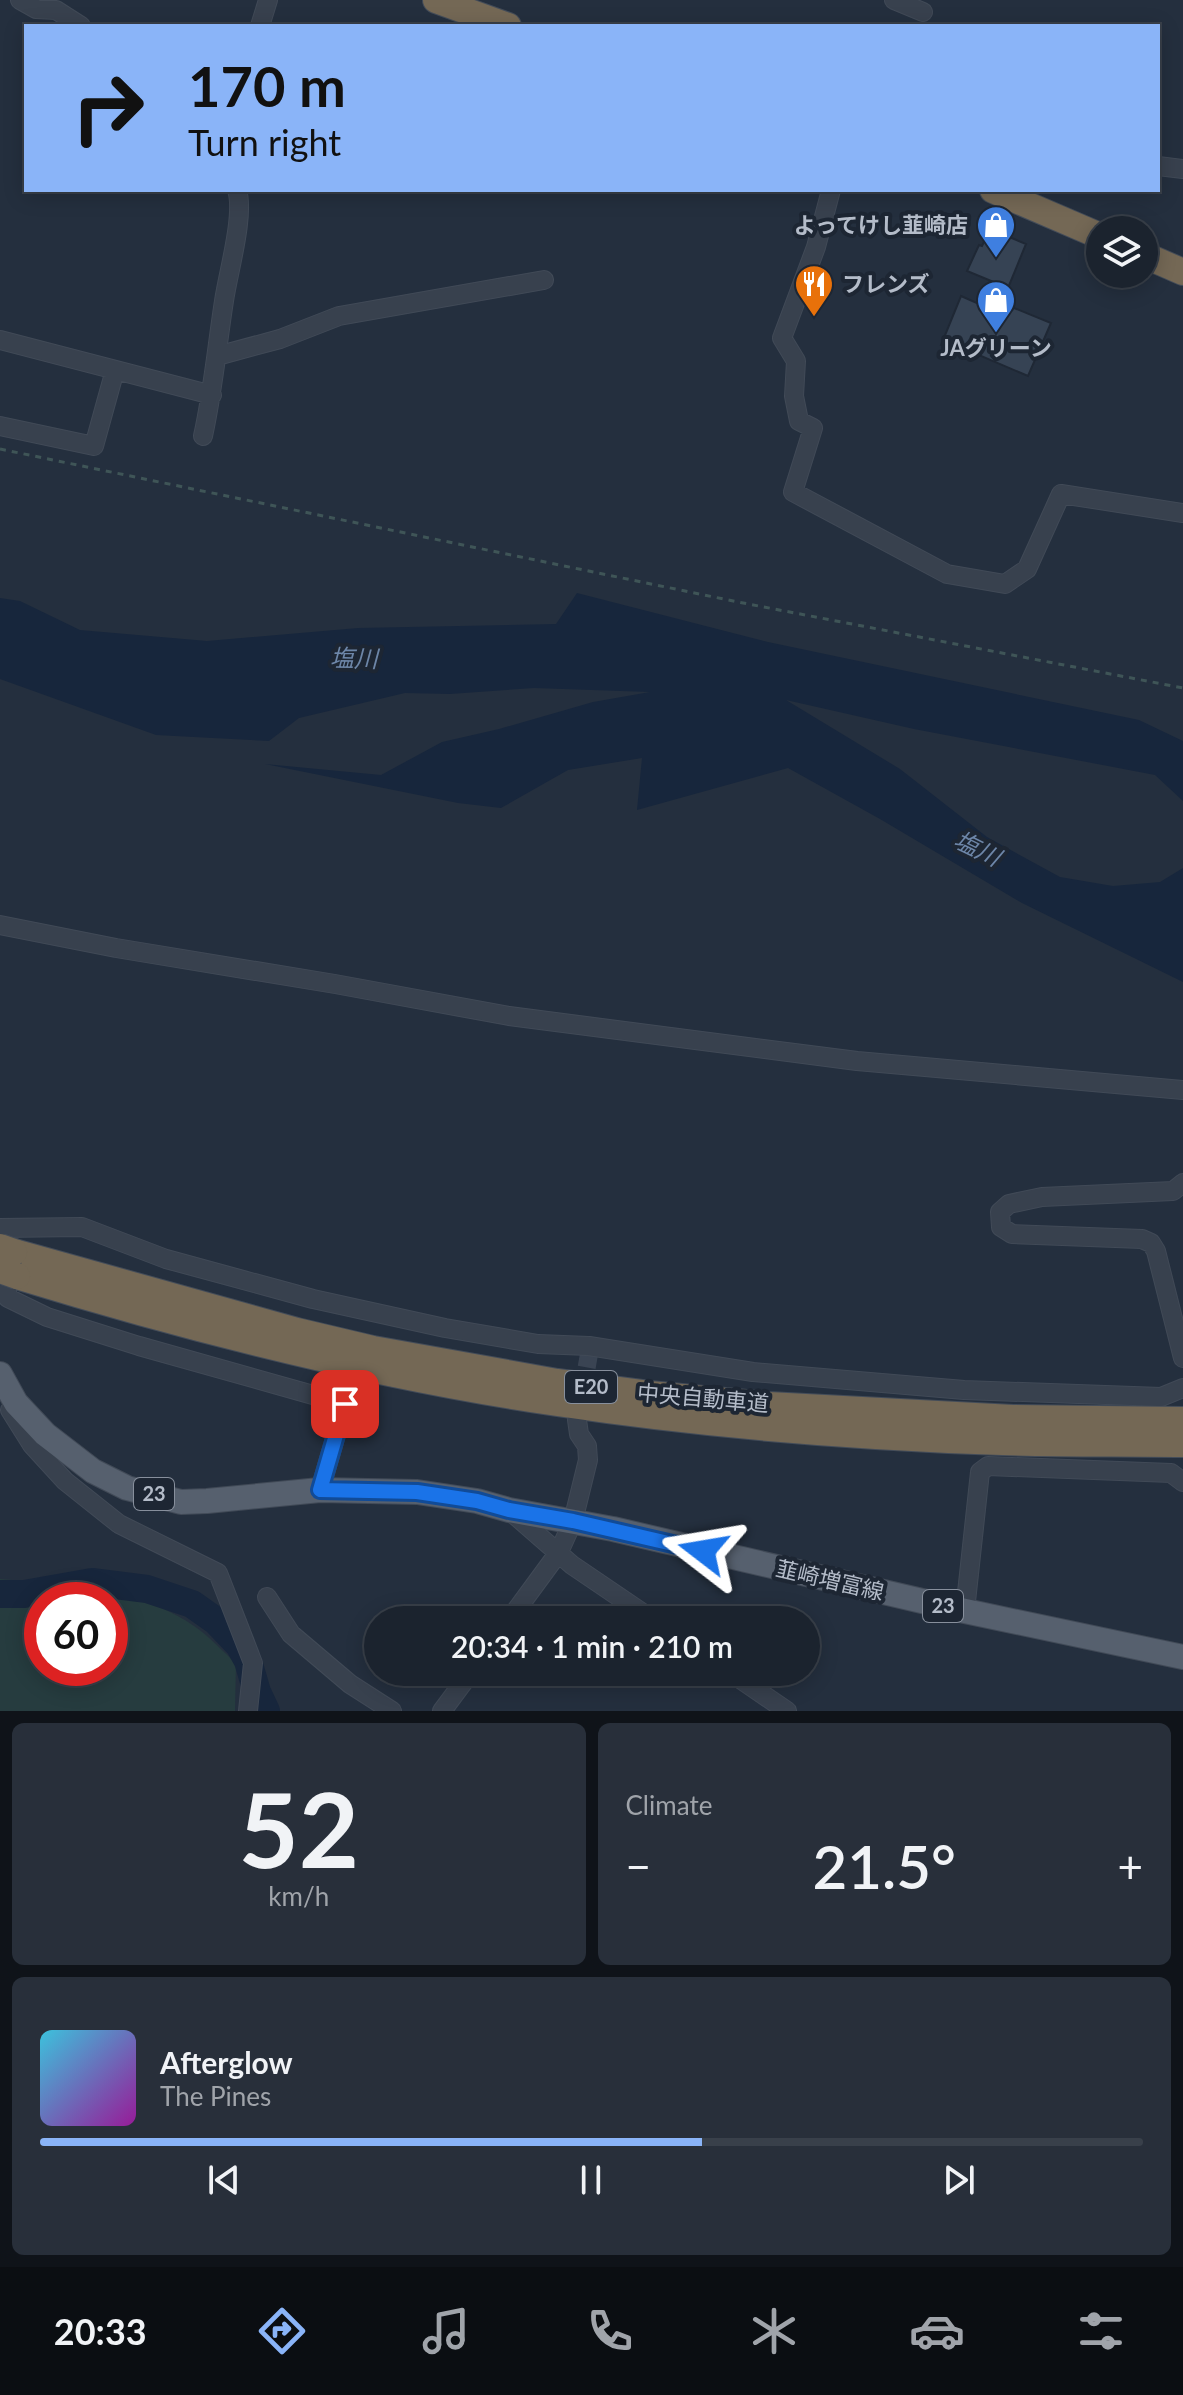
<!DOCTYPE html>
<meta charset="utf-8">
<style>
:root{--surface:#1b232e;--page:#282f3a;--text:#f1f3f6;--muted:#a0a4aa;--line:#39404a;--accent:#8ab4f8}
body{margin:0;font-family:Lato,"Noto Sans JP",sans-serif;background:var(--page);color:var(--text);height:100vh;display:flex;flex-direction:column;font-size:30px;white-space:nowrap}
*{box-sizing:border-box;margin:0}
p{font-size:26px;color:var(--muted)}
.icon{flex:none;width:44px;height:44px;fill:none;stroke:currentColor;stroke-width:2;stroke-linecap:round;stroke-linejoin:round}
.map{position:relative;height:1711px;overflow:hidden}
.details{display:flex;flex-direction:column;gap:12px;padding:12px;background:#0f1319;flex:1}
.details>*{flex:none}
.guide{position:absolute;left:24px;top:24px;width:1136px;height:168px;border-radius:0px;box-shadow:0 4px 20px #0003,0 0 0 2px var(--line);background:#8ab4f8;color:#111;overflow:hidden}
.buttons{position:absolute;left:1086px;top:216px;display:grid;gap:16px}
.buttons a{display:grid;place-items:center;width:72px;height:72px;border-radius:50%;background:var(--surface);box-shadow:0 4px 20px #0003,0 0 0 2px var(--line);font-size:40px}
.speed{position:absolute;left:24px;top:1582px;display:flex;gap:16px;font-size:40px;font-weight:700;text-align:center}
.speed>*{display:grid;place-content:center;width:104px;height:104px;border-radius:50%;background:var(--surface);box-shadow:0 4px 20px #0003,0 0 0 2px var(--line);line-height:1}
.speed .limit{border:12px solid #d22;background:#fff;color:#111}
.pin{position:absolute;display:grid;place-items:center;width:68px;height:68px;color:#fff;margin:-34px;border-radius:16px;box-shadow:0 4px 12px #0006}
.me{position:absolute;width:88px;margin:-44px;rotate:284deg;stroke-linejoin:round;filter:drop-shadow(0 0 6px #0008)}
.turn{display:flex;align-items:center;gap:28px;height:168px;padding:0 32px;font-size:36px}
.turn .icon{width:104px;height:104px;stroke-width:2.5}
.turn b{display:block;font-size:56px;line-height:68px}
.big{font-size:60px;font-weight:600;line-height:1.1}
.details .card{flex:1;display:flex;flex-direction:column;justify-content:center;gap:12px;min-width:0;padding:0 28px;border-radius:12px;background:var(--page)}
.details .dial{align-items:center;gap:0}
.dial b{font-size:104px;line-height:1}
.song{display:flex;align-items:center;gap:24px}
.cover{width:96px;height:96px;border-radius:12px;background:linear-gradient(135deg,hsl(190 70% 55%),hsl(300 70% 35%))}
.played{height:8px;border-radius:4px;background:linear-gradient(90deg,var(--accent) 60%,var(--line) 60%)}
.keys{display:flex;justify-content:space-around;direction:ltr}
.heat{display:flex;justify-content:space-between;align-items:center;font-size:44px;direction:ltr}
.details .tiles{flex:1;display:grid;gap:12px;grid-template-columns:1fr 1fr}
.card:last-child{grid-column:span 2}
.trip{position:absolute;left:364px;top:1606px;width:456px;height:80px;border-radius:40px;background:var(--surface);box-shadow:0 4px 20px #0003,0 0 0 2px var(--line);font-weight:600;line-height:80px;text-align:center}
.tabs{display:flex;height:128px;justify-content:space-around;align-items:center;background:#0b0e12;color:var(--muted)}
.tabs .icon{width:56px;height:56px}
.tabs .active{color:var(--accent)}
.tabs b{font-size:36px;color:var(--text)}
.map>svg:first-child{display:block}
.green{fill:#263c3f;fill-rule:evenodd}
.water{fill:#17263c}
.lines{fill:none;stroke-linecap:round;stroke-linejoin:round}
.river{stroke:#17263c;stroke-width:28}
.building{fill:#364354;stroke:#1f2835;stroke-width:2}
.minor-tunnel{stroke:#3a4453;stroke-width:18;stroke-dasharray:18 9;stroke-linecap:butt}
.minor-casing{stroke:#414a57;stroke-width:20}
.major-casing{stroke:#414a57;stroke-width:26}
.highway-casing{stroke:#434c59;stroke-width:28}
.path{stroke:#3f5557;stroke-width:3;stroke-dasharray:6 6;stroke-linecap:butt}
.minor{stroke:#38414e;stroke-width:18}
.major{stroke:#56606e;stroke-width:24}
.highway{stroke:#746855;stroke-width:26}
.highway-bridge-casing{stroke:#434c59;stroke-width:28;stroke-linecap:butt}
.highway-bridge{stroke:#746855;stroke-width:26}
.route-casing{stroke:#114b97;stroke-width:20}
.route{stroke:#1a73e8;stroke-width:14}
.labels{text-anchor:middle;stroke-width:8;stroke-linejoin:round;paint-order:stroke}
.shield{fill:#1d2633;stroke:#878f9c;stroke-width:2}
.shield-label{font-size:20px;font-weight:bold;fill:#b4bcc9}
.poi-label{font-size:22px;font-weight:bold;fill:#b4bcc9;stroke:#1d2633;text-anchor:end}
.street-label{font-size:22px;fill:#b4bcc9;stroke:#1d2633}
.water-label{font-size:24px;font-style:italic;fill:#6d86a8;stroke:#1d2633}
</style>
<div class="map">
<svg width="1183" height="1711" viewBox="0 0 1183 1711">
<rect width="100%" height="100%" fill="#242f3e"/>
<!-- green -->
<path class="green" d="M55,1578C103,1591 153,1597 194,1626C209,1636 222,1651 236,1663L235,1711H0V1579L24,1581ZM42,1600H110V1668H42Z"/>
<!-- water -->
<path class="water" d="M577,593L768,642L1139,720L1183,741V801L1155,775L914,729L786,700L900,769L987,837L1060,877L1113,886L1160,882L1183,868V982L1022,903L880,819L788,768L637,810L642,758L568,770L501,808L458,803L265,764L381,775L442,742L499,729L593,702L650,692L534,688L450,694L405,693L299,718L269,741L156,735L0,679V598L20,601L80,630L207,641L358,628L556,624Z"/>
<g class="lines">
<!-- river -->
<path class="river" d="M0,1594H24L92,1582L147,1589L192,1604L216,1621L239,1645L248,1661L257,1692L266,1711"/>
</g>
<!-- building -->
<path class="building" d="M990,229L1026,244L1008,288L967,271L979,245L982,246Z
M961,296L988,308L992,299L1051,323L1028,376L972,352L970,357L941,345Z"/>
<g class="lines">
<!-- minor-tunnel -->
<path class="minor-tunnel" d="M582,1394L589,1354"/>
<defs>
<path id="minor" d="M20,0L36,9L56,10L81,26
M894,0L923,12
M260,26L268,0
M1158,166L1183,169
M831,190L816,247L782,338L796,361L794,396L799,421L813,428L793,492L947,574L1005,584L1027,569L1061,494L1183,513
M0,340L212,395
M217,356L280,339L339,316L544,280
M0,426L94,446L115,370
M203,436C213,391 217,346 224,301C228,273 245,215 237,190
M0,925L116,948L335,984L509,1016L857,1061L1183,1090
M1183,1183L1173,1191L1042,1197L1009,1204L1000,1212L1001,1227L1012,1234L1142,1239L1151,1243L1156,1251L1183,1358
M0,1228L82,1227L166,1259L313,1299L445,1328L538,1344L589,1346L753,1372L964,1390L1161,1397L1183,1388
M3,1262L8,1298L47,1317L139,1346L345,1404L320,1490
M15,1405L10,1410L32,1445L65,1481L119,1524L218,1573L253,1663L248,1711
M509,1510L572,1565L653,1620
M267,1597L291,1634L350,1684L392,1711
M965,1611L980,1472L988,1466L1171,1473L1183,1482
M509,1620L559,1552L573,1521L588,1460L587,1446L579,1434L577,1420
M730,1672L787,1711
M442,1711L471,1672"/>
<path id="major" d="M0,1374L16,1403L45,1434L93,1471L127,1488L181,1502L207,1501L320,1490L417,1492L477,1501L509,1510L613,1529L965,1611L1183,1657"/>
<path id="highway" d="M436,0L508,26
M993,190L1100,236
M1144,255L1183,272
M14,1252L297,1331L373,1349L557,1382L649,1394L768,1405L1013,1418L1183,1420
M17,1276C193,1330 374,1376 557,1403C704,1425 853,1437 1002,1442C1062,1444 1123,1443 1183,1444"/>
</defs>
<!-- minor casing -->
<use href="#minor" class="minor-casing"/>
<!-- major casing -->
<use href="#major" class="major-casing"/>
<!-- highway casing -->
<use href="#highway" class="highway-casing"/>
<!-- path -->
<path class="path" d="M0,449L738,602L1183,688"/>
<!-- minor -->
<use href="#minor" class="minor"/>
<!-- major -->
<use href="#major" class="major"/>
<!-- highway -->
<use href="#highway" class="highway"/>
<defs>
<path id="highway-bridge" d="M0,1247L14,1252
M0,1270L17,1276"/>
</defs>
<!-- highway-bridge casing -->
<use href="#highway-bridge" class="highway-bridge-casing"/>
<!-- highway-bridge -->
<use href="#highway-bridge" class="highway-bridge"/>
</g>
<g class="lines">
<defs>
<path id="route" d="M345,1404L320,1490L417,1492L477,1501L509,1510L573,1521L703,1551"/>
</defs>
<!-- route casing -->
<use href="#route" class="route-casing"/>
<!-- route -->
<use href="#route" class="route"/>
</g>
<!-- icons -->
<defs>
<symbol id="shop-pin" viewBox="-11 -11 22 30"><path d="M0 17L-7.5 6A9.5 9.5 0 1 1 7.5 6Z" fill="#3f7fe0" stroke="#1d2633"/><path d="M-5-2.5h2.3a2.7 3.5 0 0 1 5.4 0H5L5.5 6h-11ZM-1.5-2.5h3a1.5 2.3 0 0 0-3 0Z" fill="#fff"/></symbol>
<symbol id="restaurant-pin" viewBox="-11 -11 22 30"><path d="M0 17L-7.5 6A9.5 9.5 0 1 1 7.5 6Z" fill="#e8710a" stroke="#1d2633"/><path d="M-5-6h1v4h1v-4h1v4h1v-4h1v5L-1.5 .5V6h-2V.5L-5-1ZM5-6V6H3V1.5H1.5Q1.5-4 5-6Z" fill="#fff"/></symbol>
</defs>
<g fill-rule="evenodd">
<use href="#shop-pin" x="974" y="203" width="44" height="60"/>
<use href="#restaurant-pin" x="792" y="262" width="44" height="60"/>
<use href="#shop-pin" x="974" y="278" width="44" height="60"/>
</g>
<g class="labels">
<!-- shield labels -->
<g class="shield">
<rect x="565" y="1371" width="52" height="32" rx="6"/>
<rect x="134" y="1478" width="40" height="32" rx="6"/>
<rect x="923" y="1590" width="40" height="32" rx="6"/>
</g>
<g class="shield-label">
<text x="591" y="1394">E20</text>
<text x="154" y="1501">23</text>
<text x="943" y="1613">23</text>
</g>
<!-- poi labels -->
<g class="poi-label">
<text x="968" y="233">よってけし韮崎店</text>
<text x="842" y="292" text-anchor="start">フレンズ</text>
<text x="996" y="356" text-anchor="middle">JAグリーン</text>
</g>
<!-- street labels -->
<g class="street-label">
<text transform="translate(703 1398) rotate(5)" y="8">中央自動車道</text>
<text transform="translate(830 1580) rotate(13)" y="8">韮崎増富線</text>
</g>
<!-- water labels -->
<g class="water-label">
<text transform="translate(354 659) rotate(1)" y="8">塩川</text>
<text transform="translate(977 849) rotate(26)" y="8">塩川</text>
</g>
</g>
</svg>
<div class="buttons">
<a><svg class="icon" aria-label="layers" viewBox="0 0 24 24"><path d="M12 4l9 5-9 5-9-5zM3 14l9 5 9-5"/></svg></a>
</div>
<div class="speed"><div class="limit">60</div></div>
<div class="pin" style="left:345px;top:1404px;background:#d93025"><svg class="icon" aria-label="arrive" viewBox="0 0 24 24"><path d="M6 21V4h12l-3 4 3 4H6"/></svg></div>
<svg class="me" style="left:703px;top:1551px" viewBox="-20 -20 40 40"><path d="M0-17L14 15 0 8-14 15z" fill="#1a73e8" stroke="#fff" stroke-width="4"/></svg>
<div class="trip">20:34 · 1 min · 210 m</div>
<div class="guide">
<div class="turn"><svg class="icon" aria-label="right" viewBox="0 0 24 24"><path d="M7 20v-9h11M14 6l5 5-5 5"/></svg><div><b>170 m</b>Turn right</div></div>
</div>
</div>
<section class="details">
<div class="tiles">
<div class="card dial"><b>52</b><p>km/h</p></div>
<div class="card"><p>Climate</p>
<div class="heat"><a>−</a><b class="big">21.5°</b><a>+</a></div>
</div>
<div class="card">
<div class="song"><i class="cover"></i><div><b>Afterglow</b><p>The Pines</p></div></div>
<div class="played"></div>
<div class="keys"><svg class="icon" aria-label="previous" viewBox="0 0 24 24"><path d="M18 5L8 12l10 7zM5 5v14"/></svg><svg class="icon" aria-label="pause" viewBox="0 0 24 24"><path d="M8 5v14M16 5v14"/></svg><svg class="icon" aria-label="next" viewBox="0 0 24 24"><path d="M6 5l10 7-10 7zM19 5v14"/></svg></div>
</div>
</div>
</section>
<nav class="tabs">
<b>20:33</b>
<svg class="icon active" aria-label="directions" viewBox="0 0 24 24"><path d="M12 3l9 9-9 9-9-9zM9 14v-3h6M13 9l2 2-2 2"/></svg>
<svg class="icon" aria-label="music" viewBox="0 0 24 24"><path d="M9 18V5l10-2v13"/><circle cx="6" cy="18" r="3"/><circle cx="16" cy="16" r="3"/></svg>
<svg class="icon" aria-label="phone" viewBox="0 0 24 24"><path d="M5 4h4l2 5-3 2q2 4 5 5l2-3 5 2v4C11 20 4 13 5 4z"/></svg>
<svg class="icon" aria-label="climate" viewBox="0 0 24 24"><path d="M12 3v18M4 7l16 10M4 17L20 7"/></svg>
<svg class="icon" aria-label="car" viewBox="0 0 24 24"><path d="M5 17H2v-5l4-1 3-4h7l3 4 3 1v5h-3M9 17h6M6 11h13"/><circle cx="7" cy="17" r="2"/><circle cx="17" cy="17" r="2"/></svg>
<svg class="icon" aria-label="filters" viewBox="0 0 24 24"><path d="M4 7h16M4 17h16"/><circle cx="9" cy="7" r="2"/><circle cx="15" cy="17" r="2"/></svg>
</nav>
